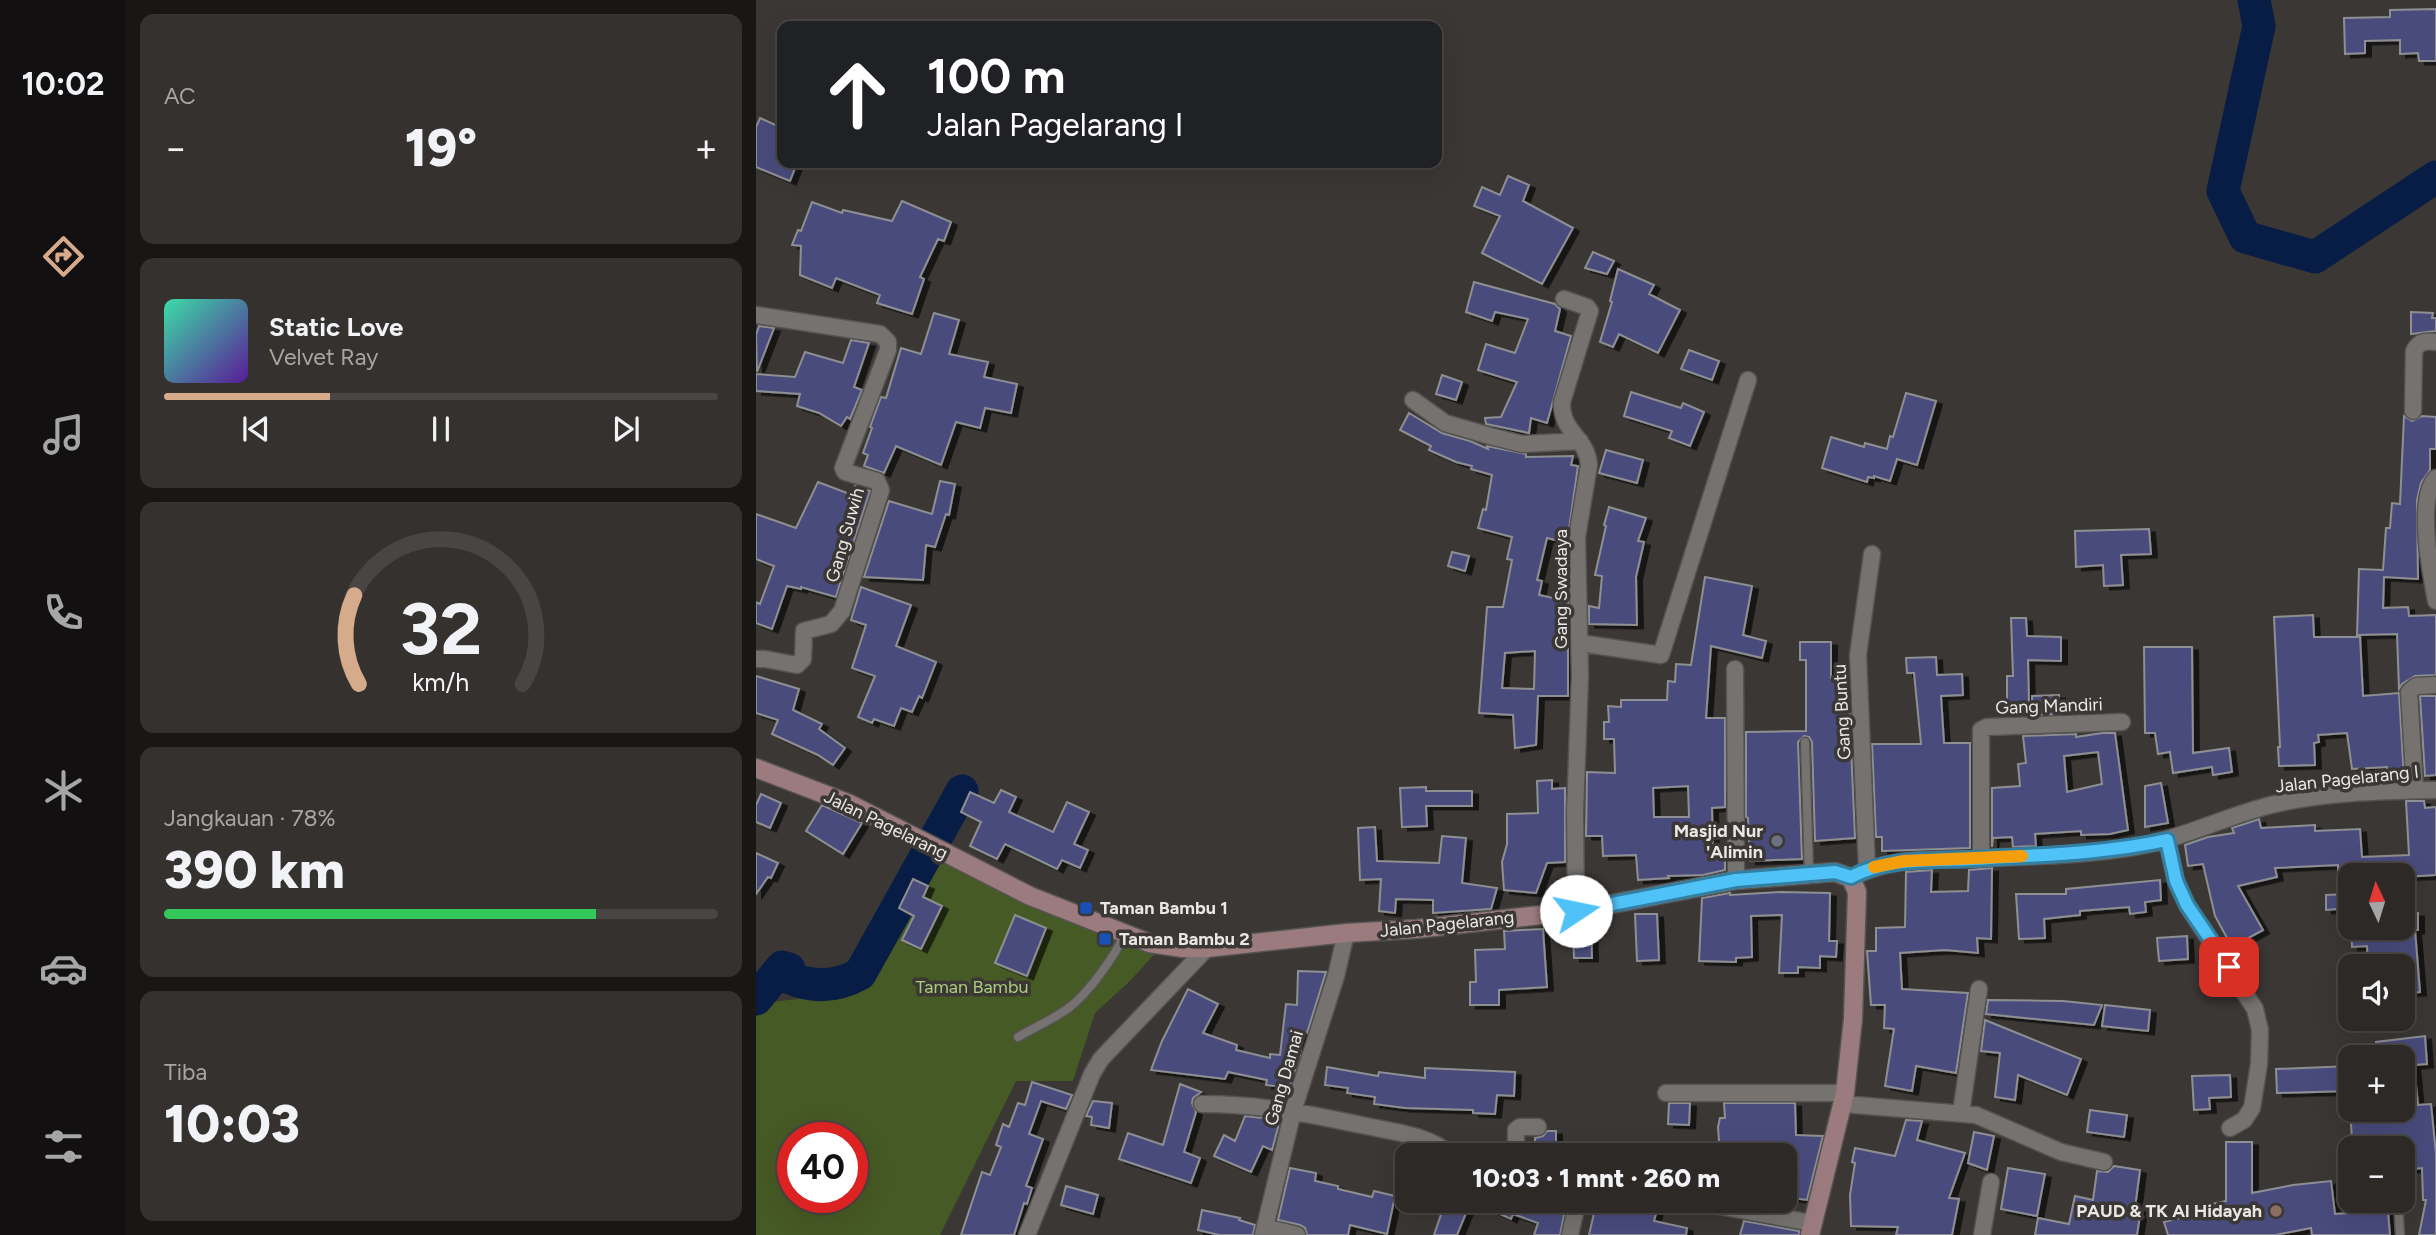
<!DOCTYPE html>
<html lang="id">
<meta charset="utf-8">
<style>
:root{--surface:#2c2927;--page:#34312f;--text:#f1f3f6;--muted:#a6a6a7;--line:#484544;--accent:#d6ab8b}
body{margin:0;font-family:Figtree,sans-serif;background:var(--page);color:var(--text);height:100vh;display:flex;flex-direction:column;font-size:26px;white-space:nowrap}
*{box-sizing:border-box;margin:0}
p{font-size:23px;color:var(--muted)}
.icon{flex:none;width:38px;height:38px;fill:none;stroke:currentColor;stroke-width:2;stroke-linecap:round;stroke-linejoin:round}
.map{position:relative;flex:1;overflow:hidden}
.side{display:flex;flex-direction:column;gap:14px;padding:14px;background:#181715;width:630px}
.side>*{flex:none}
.guide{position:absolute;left:21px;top:21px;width:665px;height:147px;border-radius:14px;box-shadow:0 7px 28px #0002,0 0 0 2px var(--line);background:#202124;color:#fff;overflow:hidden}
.needle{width:46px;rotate:356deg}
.controls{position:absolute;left:1582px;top:863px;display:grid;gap:14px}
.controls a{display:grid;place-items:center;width:77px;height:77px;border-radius:14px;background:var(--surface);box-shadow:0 7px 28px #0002,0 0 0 2px var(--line);font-size:35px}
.speed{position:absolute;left:21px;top:1122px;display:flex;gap:14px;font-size:35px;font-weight:700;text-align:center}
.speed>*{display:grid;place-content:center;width:91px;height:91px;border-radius:50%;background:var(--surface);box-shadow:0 7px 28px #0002,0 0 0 2px var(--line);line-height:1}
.speed .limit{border:10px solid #d22;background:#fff;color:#111}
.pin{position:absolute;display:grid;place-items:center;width:60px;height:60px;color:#fff;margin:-30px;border-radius:14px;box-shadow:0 4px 10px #0006}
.me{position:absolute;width:77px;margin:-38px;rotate:79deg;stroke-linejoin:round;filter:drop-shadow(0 0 5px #0008)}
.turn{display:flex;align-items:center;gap:24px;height:147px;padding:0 35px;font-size:32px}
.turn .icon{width:91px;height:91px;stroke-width:2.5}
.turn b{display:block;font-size:49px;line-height:60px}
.big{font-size:52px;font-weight:800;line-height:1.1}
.side .tile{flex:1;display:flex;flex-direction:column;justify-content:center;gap:10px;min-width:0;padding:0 24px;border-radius:14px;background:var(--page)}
.side .dial{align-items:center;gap:0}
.dial svg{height:182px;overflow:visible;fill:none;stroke:var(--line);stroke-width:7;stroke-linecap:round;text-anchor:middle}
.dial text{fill:var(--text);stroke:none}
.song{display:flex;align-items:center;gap:21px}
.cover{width:84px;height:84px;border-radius:10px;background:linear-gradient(135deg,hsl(160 70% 55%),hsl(270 70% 35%))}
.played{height:7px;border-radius:4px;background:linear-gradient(90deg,var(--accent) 30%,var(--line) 30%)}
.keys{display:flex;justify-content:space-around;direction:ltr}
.heat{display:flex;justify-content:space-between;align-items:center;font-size:38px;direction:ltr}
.charge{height:10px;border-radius:5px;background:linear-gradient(90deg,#34c759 78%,var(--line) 0)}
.trip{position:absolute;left:639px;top:1143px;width:402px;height:70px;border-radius:14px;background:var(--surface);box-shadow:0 7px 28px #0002,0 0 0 2px var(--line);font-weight:800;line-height:70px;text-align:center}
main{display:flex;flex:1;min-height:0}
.dock{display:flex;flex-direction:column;width:126px;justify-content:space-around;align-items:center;background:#121010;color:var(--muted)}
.dock .icon{width:49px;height:49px}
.dock .on{color:var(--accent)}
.dock b{font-size:32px;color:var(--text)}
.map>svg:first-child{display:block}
.green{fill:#465a25;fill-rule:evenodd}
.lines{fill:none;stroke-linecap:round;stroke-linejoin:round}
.river{stroke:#081d45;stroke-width:33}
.building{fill:#4a4c7d;stroke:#8e8f93;stroke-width:2;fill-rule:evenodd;filter:url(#shadow)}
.lane-casing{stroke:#555351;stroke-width:11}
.street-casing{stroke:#555351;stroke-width:19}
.secondary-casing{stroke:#555351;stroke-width:21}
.lane{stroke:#75726f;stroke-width:8}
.street{stroke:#75726f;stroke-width:16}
.secondary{stroke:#9c7b7f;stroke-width:18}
.route-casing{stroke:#337fa1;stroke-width:18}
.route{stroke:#4fc3f7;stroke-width:12}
.slow{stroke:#f59e0b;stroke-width:12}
.worship-dot{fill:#6b7280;stroke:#3a3734;stroke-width:2.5}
.transit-dot{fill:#1a4fb4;stroke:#3a3734;stroke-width:2.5}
.education-dot{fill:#8d6e63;stroke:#3a3734;stroke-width:2.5}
.labels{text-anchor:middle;stroke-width:7;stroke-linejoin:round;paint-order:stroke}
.street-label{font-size:18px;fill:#eae8e6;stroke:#3a3734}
.poi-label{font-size:18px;font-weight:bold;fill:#eae8e6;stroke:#3a3734;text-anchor:end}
.park-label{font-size:18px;fill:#adcd7d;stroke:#3a3734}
</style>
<main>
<nav class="dock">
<b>10:02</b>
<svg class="icon on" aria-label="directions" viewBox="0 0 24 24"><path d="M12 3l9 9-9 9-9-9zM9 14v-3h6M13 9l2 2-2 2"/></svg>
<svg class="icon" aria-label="music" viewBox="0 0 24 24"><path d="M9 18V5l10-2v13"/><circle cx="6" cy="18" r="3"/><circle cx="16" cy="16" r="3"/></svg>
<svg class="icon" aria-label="phone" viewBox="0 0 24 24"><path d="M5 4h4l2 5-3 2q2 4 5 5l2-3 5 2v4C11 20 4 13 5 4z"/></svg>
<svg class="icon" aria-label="climate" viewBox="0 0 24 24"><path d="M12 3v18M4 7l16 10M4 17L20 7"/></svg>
<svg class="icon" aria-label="car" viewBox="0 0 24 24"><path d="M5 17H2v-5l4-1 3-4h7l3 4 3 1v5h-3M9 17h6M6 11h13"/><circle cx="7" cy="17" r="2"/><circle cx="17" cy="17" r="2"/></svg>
<svg class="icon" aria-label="filters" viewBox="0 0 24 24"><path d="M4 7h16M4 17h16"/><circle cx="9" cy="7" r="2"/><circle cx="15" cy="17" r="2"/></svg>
</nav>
<section class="side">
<div class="tile"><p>AC</p>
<div class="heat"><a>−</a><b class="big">19°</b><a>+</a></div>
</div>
<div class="tile">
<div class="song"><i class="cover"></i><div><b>Static Love</b><p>Velvet Ray</p></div></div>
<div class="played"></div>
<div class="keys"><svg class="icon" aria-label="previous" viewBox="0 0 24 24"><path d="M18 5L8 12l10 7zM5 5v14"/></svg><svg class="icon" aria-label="pause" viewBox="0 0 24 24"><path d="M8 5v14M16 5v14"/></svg><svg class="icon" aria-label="next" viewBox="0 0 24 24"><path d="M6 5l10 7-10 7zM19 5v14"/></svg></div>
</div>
<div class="tile dial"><svg viewBox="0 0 100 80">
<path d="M14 69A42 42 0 1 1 86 69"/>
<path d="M14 69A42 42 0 0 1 12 30" stroke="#d6ab8b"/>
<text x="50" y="56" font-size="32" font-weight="700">32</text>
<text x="50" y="72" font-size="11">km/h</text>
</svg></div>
<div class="tile"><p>Jangkauan · 78%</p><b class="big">390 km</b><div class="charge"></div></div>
<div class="tile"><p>Tiba</p><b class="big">10:03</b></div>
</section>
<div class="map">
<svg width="1680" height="1235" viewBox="0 0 1680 1235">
<defs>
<filter id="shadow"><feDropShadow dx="6" dy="3.5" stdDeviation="0" flood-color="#0009"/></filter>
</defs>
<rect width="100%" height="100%" fill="#3a3734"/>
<!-- green -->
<path class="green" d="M170,848L403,949L374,981L339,1013L317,1081H260L184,1235H0V1016L6,1003L96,993ZM37,1138H96V1197H37Z"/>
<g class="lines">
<!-- river -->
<path class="river" d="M1498,0L1503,26L1467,191L1489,237L1559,257L1680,177
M0,999L26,967L33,969L34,978C58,988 81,987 104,974L206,791"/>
</g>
<!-- building -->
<path class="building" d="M1680,9V61H1663L1662,53L1644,54V40L1609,41V53L1589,54L1588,18L1634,17V10Z
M4,118L26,128V163H41L34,181L0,167V127Z
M752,176L773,185L767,201L817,228L786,284L726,253L744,216L718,206L726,187L744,195Z
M146,201L195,222L188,241L182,239L164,277L168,279L156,314L121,303L124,295L80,278L76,288L44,275L45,246L36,245L42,230L45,231L56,202L86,213L87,210L136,221Z
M837,252L858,261L851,274L829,268Z
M862,269L898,285L893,294L924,310L902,353L863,334L857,347L844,342L856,302L854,301Z
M718,282L799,304L804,309L799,331L815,336L791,423L775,418L773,433L730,424L729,418L745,417L761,382L722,370L730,344L759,353L772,319L739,312L736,321L710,312Z
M1655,312L1677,313L1676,318H1680V331L1655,334Z
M178,313L203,320L193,354L232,362L228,377L261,384L255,413L229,408L224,428L200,422L185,465L140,446L128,473L108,466L112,455L107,453L116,428L114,427L125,397L130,398L145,348L165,354Z
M3,326L18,328L1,372L0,335Z
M95,340L113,343L98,387L106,390L94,419L91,417L85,426L63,413L41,406L44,394L0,391V374L39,377L49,352L87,363Z
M933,350L963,361L956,380L925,369Z
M686,375L706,382L700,400L680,394Z
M875,392L925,408L927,403L948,412L934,446L913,438L916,431L868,416Z
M1150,393L1180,401L1161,465L1141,459L1134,481L1118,476V478L1112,477L1111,482L1066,468L1075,437L1108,447L1109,443L1131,449L1134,436L1137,437Z
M653,413L686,433L714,441L732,449L731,446L770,454V457L817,456L815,465L822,466L811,543L791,538L781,580L786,581L783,595L812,601V696H782L780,745L759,748L757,715L723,713L731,607H747L756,560L751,559L756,537L722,528L727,509L730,510L736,475L715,469L716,466L700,462L673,450L675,446L644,430ZM779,651L778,689L746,688L749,653Z
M1648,416L1656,421L1666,416L1680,417V449H1674V470L1665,483L1661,500L1662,579L1628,577L1627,608L1652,607L1653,616L1680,615V675L1659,676L1646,684L1643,689L1641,634L1601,635L1603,569L1627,570L1630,528H1634L1636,503L1644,504Z
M850,450L887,460L881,483L843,473Z
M184,481L199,484L193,515L190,514L179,547L170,545L167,580L108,577L133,501L176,514Z
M62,482L96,495L99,486L114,491L87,575L72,574L85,580L80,597L45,587V589L31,586L16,629L0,623V602L4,604L18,566L0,559V514L40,528Z
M853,507L890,518L882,541L888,542L880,577L881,625L833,624V606L843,608L846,576L839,575L850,526L848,525Z
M1393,529L1395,554L1365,555L1367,585L1348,586L1347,565L1320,567L1319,531Z
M696,552L713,556L709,571L692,566Z
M949,577L996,586L987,635L1010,641L1006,658L955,646L950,718H969V807L956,808L957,851H969V870L947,875L912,876L913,878L882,880L880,855L847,856L846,836H830L831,772L859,773L858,739H848V722H853L852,706L865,707V700H911L912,681L919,682L920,664L935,665ZM932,786L933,817H898L897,788Z
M105,587L155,605L140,646L180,662L166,698L163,696L156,712L145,708L138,726L118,719L116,723L102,717L119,676L96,668L110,625L95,620Z
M1557,615L1558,637H1604L1607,696L1643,693L1648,778L1631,779V767L1596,769L1591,733L1562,735L1563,742L1558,743L1559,765L1523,766L1522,747H1524L1518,617Z
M1255,618H1270L1271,636L1305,637V661L1272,660L1273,703H1251V676H1257Z
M1044,642H1075V678L1092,677L1099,838L1059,841L1056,742L1053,737L1048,736L1042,742L1046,859L994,861L992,818L990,817V732L1050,731V660H1044Z
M1388,647H1436L1437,753L1473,748L1476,772L1457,775L1456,767L1417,773L1414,752L1402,754L1399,733H1389Z
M1180,657L1181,675L1206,674L1207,695L1185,696L1188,743H1214V848L1126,851V837H1120L1116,744H1165L1158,673H1151L1150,658Z
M0,676L43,689L37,710L66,724L63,729L89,748L77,765L62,755L16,734L22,720L0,713Z
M1303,695V714L1276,715V696Z
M1664,696H1680V775L1669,776Z
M1346,733H1359L1372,830L1354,834L1325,835V831L1279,834L1280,846L1257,847L1256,837L1237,838L1236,847V788L1264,786L1262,764L1270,763L1267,736L1320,734V737ZM1342,752L1346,784L1311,792L1308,756Z
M796,780V789L809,788V862L791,863L780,893L748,890L746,862L751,844V814L782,813L781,781Z
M1405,783L1412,823L1389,827V786Z
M670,787V791H716V806H670L671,826L646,827L644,788Z
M245,790L260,797L253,812L297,832L311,802L333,812L318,844L332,850L324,868L306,860L301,869L249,844L241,859L214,846L225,822L205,812L214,792L238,803Z
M5,794L25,803L14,828L0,822V805Z
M1650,801H1668L1669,808L1680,807V875L1647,877L1582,875V865L1519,868L1521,877L1482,886L1507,930L1476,947L1459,916L1447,864L1432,866L1429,845L1452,837L1478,833L1476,828L1503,819L1505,828L1559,825V831L1604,829L1606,857L1653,855Z
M66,805L106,823L87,854L50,831Z
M619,827L621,861L683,863L686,836L710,838L706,883L741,888L735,909L677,913V900L640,899L639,913L623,911L625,879L604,880L602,828Z
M0,853L22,863L15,878L12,877L0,894Z
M1236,868L1235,939L1221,938L1222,953L1189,950L1144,953L1146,989L1212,993L1200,1073L1160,1066L1156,1091L1129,1086L1138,1029L1128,1028L1129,1005H1115L1111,951H1120V928L1149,927L1150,872L1176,870L1175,892L1212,891L1213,870Z
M157,879L172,886L167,897L186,906L165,949L146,940L158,916L143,908Z
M1404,880L1405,900L1389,902L1390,912L1374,914L1373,907L1324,911V915L1288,919L1289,938L1263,939L1260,894H1310V889Z
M1025,892L1074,893L1073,941H1081L1080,957L1064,956V968L1042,967V973H1023L1026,915L995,916L996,957L980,958V962L943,961L946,898L974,893V895Z
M1594,894V908L1570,910V895Z
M1662,913V930H1659L1664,992L1647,993V966H1612L1611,946L1596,947L1595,928H1647V914Z
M879,914H901L903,960L881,961Z
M259,915L290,928L271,976L239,963Z
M835,924L836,958H818L817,925Z
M787,929L791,987L743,990V1005H714V982H720L719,950L749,949L748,931Z
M1431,936L1432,959L1403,961L1401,938Z
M542,971L570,972L551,1033L547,1032L544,1055L533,1088L510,1085L511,1080L472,1072L469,1079L395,1070L406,1041L432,989L462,1004L447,1033L481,1045L480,1050L514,1058V1054L524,1055L530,1004L541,1005Z
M1232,1000L1307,1001L1346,1005L1338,1025L1230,1014Z
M1349,1005L1394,1010L1392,1031L1346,1026Z
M1229,1020L1325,1059L1311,1095L1262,1075L1259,1100L1239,1097L1244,1053L1225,1051Z
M1669,1036L1671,1064L1658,1065L1662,1105L1675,1104L1680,1154V1235H1663L1670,1200H1667L1666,1168L1647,1170V1148H1604L1603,1138L1596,1139L1594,1110H1647V1057H1621L1620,1042Z
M1594,1066V1091L1521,1093L1520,1069Z
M571,1067L622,1076L623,1072L669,1078V1068L759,1072L758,1096L741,1095L739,1114L717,1113V1110L649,1108L618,1104L619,1097L591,1093L592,1088L569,1085Z
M1474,1075L1475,1097L1453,1098L1454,1109L1438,1110L1436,1076Z
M276,1082L316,1095L310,1109L285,1101L273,1134L287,1139L270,1186L276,1188L271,1204L268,1203L258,1235H205L226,1172L234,1175L245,1147L240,1145L247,1124L253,1127L262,1103L269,1105Z
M424,1084L445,1092L437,1098L436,1103L440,1112L428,1152L444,1158L435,1183L363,1159L372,1133L407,1145Z
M337,1101L356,1103L353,1128L335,1125L336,1117L330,1116Z
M913,1103H934L933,1125L912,1124Z
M968,1103H1039L1040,1135L1067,1136L1051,1200L1029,1197V1155H964L962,1127L964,1118H969Z
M1334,1110L1371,1115L1368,1137L1331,1132Z
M489,1116L524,1120L516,1150L507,1146L495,1172L458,1156L468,1135L479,1141Z
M1150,1120L1166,1121L1161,1140L1209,1153L1193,1198L1203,1199L1196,1235H1140L1142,1227L1095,1226L1094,1195L1099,1163L1096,1162L1099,1148L1139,1156Z
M791,1131H800V1155H779V1138L787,1136Z
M1218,1132L1238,1136L1231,1170L1212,1163Z
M1470,1142H1496V1193L1537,1185L1575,1181L1579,1214L1612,1212V1200H1631L1634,1235H1556L1555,1228L1519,1235H1412L1408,1222L1443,1213L1442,1207L1470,1201Z
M1358,1166L1384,1170L1379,1208L1385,1209L1381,1235H1279L1282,1218L1313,1224L1319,1196L1337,1200L1341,1171L1352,1172Z
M534,1168L560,1173L559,1181L582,1186V1189L616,1197L618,1191L639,1196L631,1234L594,1225L592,1235H551L549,1228L544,1225L522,1220Z
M1252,1168L1289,1174L1281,1216L1245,1209Z
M310,1186L342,1195L337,1214L305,1205Z
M690,1200H811L804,1235H778L782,1223L757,1214L755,1219L715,1201L701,1235H678Z
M841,1200H862L881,1205L882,1202L902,1206L898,1221L931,1228L930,1235H833Z
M446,1210L484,1218L483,1220L499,1225L497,1235H463L442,1230Z
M988,1221L1043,1231V1235H984Z"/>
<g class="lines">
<defs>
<path id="lane" d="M1049,742L1053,874
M262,1037C279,1027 298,1019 314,1007C334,991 358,957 369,934
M1642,1200L1644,1235"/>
<path id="street" d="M808,299L831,307L834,311L806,402C805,433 831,437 833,465L821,537L824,676L819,812L820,911
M0,315L124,334L132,342V350L87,468L89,472L121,481L125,490L86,611L75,624L48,631L47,659L41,665L9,659H0
M657,400L689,423L734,436L766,444L824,441
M1657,411L1658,351C1663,341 1669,341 1680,342
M1680,478C1660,499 1675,574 1680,601
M824,643L905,655L992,380
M979,669L980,880
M1659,790L1653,692L1660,686L1680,685
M1411,840L1420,881L1431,905L1499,1009L1504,1030L1503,1064L1496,1108L1488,1120L1474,1128
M1225,858V730L1231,727L1366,722
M1111,869L1102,655L1116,554
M1095,878C1133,857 1173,860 1214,859C1268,856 1325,856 1379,847C1424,839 1466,818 1511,806C1565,792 1625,791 1680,790
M910,1093H1089
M446,1104C505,1104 553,1114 610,1126C638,1132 673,1135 695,1155
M1087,1104L1220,1115L1305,1152L1348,1162
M1205,1113L1223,989
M760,1155V1130L764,1127H782
M919,1200L947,1203L1056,1223
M509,1227L541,1235
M271,1235L336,1074L345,1059L451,948
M507,1235L537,1111L580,976L590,933
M814,1235L822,1200
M1226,1235L1235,1182"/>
<path id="secondary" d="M0,768L94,804L274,896L393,943L427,948H451L590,933L660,929L749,919L820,911L980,880L1079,872L1095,878L1101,892L1097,1019L1089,1093L1054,1235"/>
</defs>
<!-- lane casing -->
<use href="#lane" class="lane-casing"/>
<!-- street casing -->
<use href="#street" class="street-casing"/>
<!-- secondary casing -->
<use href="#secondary" class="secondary-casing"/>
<!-- lane -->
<use href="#lane" class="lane"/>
<!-- street -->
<use href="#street" class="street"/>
<!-- secondary -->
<use href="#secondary" class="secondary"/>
</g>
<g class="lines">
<defs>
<path id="route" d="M820,911L980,880L1079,872L1095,877C1133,857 1173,861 1215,859C1280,855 1346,854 1411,840L1420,881L1431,905L1473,967"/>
</defs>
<!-- route casing -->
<use href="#route" class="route-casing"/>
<!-- route -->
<use href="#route" class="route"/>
<!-- slow -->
<path class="slow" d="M1118,867L1148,861L1266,856"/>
</g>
<!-- markers -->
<circle class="worship-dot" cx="1021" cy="841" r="7"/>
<g class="transit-dot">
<rect x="323" y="901" width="14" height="14" rx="3.5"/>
<rect x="342" y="932" width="14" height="14" rx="3.5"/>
</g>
<circle class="education-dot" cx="1520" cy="1211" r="7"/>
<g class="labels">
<!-- street labels -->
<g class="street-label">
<text transform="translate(89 535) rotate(-74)" y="6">Gang Suwih</text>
<text transform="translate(805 589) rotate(-90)" y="6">Gang Swadaya</text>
<text transform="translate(1293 706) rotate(-2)" y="6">Gang Mandiri</text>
<text transform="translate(1086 712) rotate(-93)" y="6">Gang Buntu</text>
<text transform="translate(1591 779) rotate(-6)" y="6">Jalan Pagelarang I</text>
<text transform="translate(130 825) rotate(26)" y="6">Jalan Pagelarang</text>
<text transform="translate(691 924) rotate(-6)" y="6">Jalan Pagelarang</text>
<text transform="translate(528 1078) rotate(-74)" y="6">Gang Damai</text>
</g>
<!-- poi labels -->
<g class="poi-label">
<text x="1007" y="837">Masjid Nur<tspan x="1007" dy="21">'Alimin</tspan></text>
<text x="344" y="914" text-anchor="start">Taman Bambu 1</text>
<text x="363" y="945" text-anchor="start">Taman Bambu 2</text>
<text x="1506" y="1217">PAUD &amp; TK Al Hidayah</text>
</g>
<!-- park labels -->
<g class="park-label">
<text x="216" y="993">Taman Bambu</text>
</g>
</g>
</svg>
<div class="controls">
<a><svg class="needle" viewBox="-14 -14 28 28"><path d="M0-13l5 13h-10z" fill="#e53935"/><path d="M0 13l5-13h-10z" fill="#a6a6a7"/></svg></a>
<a><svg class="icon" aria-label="sound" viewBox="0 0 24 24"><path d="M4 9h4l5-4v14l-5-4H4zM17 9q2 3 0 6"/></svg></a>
<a>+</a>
<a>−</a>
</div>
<div class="speed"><div class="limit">40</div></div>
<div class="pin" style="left:1473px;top:967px;background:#d93025"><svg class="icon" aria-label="arrive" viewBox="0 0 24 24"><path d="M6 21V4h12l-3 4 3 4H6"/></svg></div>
<svg class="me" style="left:820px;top:911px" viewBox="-20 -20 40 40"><circle r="19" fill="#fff"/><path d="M0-13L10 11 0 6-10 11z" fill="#4fc3f7"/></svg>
<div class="trip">10:03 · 1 mnt · 260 m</div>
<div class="guide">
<div class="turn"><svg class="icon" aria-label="ahead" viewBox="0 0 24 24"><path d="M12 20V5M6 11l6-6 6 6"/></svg><div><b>100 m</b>Jalan Pagelarang I</div></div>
</div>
</div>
</main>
